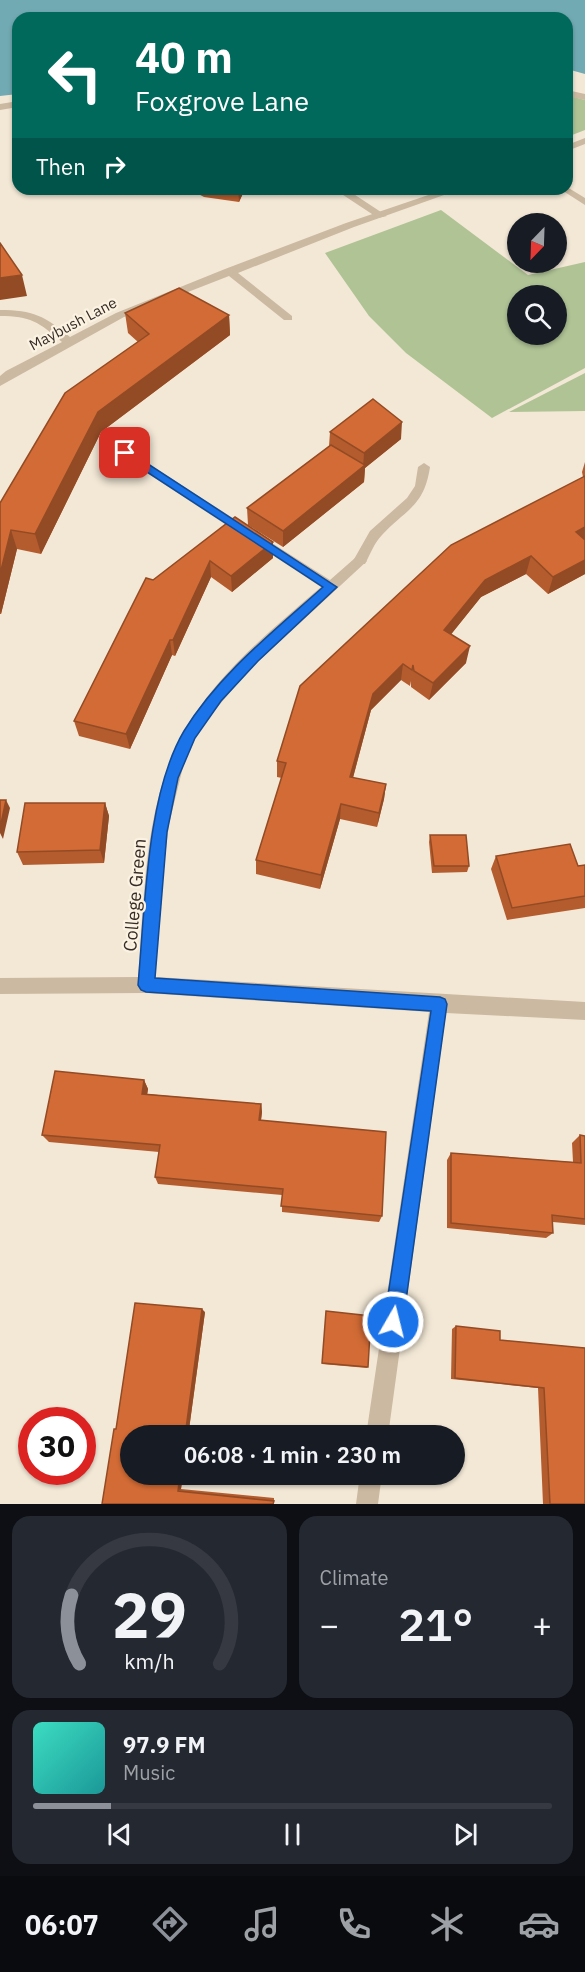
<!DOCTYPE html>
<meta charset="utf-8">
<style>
:root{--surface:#171b24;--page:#242831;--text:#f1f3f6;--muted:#9ea1a6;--line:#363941;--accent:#8c9099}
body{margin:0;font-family:"IBM Plex Sans",sans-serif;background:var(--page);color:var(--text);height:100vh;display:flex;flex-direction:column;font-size:22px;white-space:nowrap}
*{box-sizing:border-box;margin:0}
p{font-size:20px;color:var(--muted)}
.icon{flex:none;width:33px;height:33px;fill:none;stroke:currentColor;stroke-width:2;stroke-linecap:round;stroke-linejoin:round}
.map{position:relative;height:1504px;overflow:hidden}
.side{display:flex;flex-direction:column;gap:12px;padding:12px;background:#0d0f14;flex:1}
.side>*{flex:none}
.top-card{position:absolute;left:12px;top:12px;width:561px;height:183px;border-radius:18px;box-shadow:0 2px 4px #0004;background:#00695c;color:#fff;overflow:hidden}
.needle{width:39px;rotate:203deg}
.controls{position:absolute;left:507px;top:213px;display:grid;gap:12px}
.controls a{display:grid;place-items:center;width:60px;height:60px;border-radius:50%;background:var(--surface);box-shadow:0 2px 4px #0004;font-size:30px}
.speed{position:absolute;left:18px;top:1407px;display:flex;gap:12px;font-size:30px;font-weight:700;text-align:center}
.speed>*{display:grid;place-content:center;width:78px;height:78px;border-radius:50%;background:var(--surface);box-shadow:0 2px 4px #0004;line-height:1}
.speed .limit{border:9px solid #d22;background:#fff;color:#111}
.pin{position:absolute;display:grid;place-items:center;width:51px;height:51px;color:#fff;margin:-26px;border-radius:12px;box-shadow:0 3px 9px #0006}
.me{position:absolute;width:66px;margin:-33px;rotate:8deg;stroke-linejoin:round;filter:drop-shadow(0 0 4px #0008)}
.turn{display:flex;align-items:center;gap:21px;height:126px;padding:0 24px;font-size:27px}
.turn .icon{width:78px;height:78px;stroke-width:2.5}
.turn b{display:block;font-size:42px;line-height:51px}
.then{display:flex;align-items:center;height:57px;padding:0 24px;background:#0003;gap:12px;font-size:22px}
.big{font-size:45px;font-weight:600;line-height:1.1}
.side .widget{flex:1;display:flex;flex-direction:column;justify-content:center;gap:9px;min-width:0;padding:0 21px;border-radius:18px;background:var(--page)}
.side .dial{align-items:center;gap:0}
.dial svg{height:156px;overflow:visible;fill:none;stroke:var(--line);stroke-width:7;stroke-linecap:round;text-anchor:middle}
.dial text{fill:var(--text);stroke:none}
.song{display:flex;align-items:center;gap:18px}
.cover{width:72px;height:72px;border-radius:9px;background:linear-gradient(135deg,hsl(170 70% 55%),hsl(180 70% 35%))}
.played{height:6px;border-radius:3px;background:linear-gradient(90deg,var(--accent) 15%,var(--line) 15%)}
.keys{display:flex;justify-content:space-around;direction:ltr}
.heat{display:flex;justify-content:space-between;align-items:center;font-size:33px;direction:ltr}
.side .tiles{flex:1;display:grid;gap:12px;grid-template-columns:1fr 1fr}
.widget:last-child{grid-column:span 2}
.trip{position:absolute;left:120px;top:1425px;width:345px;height:60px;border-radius:30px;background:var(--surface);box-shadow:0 2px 4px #0004;font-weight:600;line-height:60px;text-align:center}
.dock{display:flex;height:96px;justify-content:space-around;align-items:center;background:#090b0e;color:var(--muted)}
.dock .icon{width:42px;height:42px}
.dock .active{color:var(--accent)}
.dock b{font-size:27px;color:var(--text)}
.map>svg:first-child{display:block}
.green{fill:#afc395;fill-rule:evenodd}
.water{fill:#72aab3}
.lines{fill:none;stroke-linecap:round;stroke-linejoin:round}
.service{fill:#ccb9a1;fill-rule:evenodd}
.pedestrian{fill:#ccb9a1;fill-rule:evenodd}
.minor{fill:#ccb9a1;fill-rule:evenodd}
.wall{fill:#b55c2e}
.shaded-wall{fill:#934b25}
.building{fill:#d26b35;stroke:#934b25;stroke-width:1.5}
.route{fill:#1a73e8;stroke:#114b97;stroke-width:1.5}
.labels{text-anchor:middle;stroke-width:4.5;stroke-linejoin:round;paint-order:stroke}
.far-street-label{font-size:15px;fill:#362c25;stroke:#fbf2e2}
.street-label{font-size:18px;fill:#362c25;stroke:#fbf2e2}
</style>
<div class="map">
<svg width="585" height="1504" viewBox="0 0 585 1504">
<rect width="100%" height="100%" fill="#f3e8d6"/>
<!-- green -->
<path class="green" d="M567,95L585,100V130L567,137Z
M441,210L528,275L585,262V368L492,418L406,353L369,316L325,253ZM518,296H556V334H518Z
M585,373V411L509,412Z"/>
<!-- water -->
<path class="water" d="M0,0H585V74L567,69V18H18V94L0,96Z"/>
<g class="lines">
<!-- service -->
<path class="service" d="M334,189H346L387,216L378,218Z
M424,463L430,467C424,507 406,509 382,535C374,543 370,555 365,564H355L353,561L370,531L407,498L415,486L418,467Z"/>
<!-- pedestrian -->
<path class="pedestrian" d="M567,90L585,94V100L567,96Z
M18,101V107L0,110V104Z"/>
<!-- minor -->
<path class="minor" d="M585,138V144L567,151V145Z
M567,187L585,198V205L560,189H567Z
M446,189H461L354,227L238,273L292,316V320H284L229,276L124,317L0,386V376L6,371L62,342C39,322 30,316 0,316V310C33,310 45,316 70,337L116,313L225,269L346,223Z
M125,449L330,580L355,558L360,556L367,561L249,670L209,717L195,739L184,763L169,824L161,890L155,977L585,1002V1020L446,1013L388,1436H366L429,1012L146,993L0,994V978L138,977C145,896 143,805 184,732C216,674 271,630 321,587L121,456L119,453Z
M360,1474H382L378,1504H356Z"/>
</g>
<!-- wall -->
<path class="wall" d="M189,189H245L239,202L204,197Z
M125,313L229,315L230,335L101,432L41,554L17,549L1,614H0V503L138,342L128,333Z
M330,432L401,439L365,468L364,482L283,547L248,525L247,508L329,446Z
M585,462V574L548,594L526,574L481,597L451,634L466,663L429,700L411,687V681L410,686L401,680L371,710L353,778L386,784L384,799L377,827L340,819L320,889L256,874V860L282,778L277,777V761L583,477L582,472Z
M235,517L273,542V558L232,592L211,577L175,656L172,655L130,749L79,736L74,721L153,580Z
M105,803L109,816L104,863L23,865L17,852Z
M430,835L469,866L467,872L432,873L429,842Z
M496,856L578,866L585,865V908L507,920L491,869Z
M144,1080L148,1089L147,1094L261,1104L262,1112L261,1120L382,1216L379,1222L282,1212V1195L158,1184L155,1177L159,1152L49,1142L42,1135Z
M580,1135L585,1136V1225L553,1222V1233L546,1238L447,1228V1160L451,1153L573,1162L572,1143Z
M205,1312L181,1489L274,1498V1504H102L116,1429Z
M326,1313L368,1367L367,1368L322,1364Z
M456,1326L500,1340L585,1348V1504H543L538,1388L451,1379L452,1329Z"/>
<!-- shaded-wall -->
<path class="shaded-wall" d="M238,189H245L239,202Z
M22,275L27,296L0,300V278Z
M229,315L230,335L101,432L41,554L35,534L98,412Z
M402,422L401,439L365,468L364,482L283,547V531L363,467L364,453Z
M585,527V541L576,532Z
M11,530L17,549L1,614L0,611V574Z
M273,542V558L232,592L231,576Z
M531,556L526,574L481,597L441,647L444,630L485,580Z
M585,560V574L548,594L553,577Z
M210,561L211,577L175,656L173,640Z
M170,640L172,655L130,749L126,734Z
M470,646L466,663L429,700L433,683Z
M403,664L401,680L371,710L349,792L350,777L373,694Z
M386,784L384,799L377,827L379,813Z
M6,800L10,808L3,839L0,833V828Z
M105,803L109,816L104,863L100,850Z
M341,804L340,819L320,889L321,875Z
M144,1080L148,1089L146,1103L142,1094Z
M261,1104L262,1112L260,1128L259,1120Z
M202,1309L205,1312L188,1436H185Z
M180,1474H183L181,1489L178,1491Z"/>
<!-- building -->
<path class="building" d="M0,243L22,275L0,278Z
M179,288L229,315L98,412L35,534L11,530L0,574V503L65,393L149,334L125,313Z
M373,399L402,422L364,453L330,432Z
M331,445L365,465L283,531L247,508Z
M585,476V527L576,532L585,540V560L553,577L531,556L485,580L444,630L470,646L433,683L414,671L413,665L412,670L403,664L373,694L350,777L386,784L379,813L341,804L321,875L256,860L286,763L277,761L300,686L451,545Z
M235,517L273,542L231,576L210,561L173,640H170L126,734L74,721L146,578L153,580Z
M0,800H6L0,828Z
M25,803H105L100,850L17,852Z
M430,835H466L469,866H434Z
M570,844L578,866L585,865V896L512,908L496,856Z
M55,1071L144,1080L142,1094L261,1104L259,1120L386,1132L382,1216L281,1206L283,1189L155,1177L160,1145L42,1135Z
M580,1135L585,1136V1219L552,1215L553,1233L451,1223V1153L581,1163Z
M135,1303L202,1309L185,1436H130V1474H180L178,1491L274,1501L273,1504H102L114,1429H116Z
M326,1311L371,1316L368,1367L322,1363Z
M456,1326L500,1331V1340L585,1348V1504H550L544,1388L455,1378Z"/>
<!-- route -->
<path class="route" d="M125,449L337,587L258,661L221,701L195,738L178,778L167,832L155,978L440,997L445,999L447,1004L403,1322L400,1329L393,1331L387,1329L384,1322L431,1011L146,992L141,990L138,985C145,910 146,795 184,731C219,674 274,631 323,587L121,455V450Z"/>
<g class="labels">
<!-- far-street labels -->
<g class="far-street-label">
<text transform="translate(73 324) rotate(-28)" y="5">Maybush Lane</text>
</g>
<!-- street labels -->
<g class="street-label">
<text transform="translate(135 895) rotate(-85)" y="6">College Green</text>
</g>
</g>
</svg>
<div class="controls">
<a><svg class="needle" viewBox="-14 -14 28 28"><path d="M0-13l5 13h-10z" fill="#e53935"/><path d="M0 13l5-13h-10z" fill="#9ea1a6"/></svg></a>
<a><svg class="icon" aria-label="search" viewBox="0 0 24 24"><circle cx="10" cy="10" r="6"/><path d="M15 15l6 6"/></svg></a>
</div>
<div class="speed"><div class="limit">30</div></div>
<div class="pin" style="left:125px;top:453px;background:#d93025"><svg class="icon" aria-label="arrive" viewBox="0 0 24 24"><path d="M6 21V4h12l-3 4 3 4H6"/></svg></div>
<svg class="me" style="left:393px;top:1322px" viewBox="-20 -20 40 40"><circle r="17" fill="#1a73e8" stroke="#fff" stroke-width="3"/><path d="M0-11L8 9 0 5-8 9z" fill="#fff"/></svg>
<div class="trip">06:08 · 1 min · 230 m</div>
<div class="top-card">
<div class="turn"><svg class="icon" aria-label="left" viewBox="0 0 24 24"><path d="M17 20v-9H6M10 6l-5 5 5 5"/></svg><div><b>40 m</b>Foxgrove Lane</div></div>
<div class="then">Then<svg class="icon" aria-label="right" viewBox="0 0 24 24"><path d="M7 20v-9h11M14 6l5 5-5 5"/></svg></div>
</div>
</div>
<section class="side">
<div class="tiles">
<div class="widget dial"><svg viewBox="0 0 100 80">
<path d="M14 69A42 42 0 1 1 86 69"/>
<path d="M14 69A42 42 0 0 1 10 34" stroke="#8c9099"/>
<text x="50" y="56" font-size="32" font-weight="700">29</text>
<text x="50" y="72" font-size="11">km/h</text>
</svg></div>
<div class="widget"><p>Climate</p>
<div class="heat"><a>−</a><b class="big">21°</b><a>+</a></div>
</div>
<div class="widget">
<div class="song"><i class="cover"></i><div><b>97.9 FM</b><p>Music</p></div></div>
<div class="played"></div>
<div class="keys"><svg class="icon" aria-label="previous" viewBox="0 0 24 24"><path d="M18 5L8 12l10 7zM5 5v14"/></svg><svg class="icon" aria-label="pause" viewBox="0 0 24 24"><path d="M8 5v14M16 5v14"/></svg><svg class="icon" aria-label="next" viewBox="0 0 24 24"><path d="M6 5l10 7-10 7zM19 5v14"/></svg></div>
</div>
</div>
</section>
<nav class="dock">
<b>06:07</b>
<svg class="icon active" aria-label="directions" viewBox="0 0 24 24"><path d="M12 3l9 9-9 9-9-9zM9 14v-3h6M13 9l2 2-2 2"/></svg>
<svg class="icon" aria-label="music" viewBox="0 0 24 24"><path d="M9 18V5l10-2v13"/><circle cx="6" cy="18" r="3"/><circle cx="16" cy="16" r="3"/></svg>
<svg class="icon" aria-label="phone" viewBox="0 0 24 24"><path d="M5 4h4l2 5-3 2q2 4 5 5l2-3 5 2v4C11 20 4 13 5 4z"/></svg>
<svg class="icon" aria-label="climate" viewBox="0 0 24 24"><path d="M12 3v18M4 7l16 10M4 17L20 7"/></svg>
<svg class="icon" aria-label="car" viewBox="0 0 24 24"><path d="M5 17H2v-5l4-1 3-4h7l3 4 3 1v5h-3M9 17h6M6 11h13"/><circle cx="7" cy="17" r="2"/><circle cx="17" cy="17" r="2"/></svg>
</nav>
